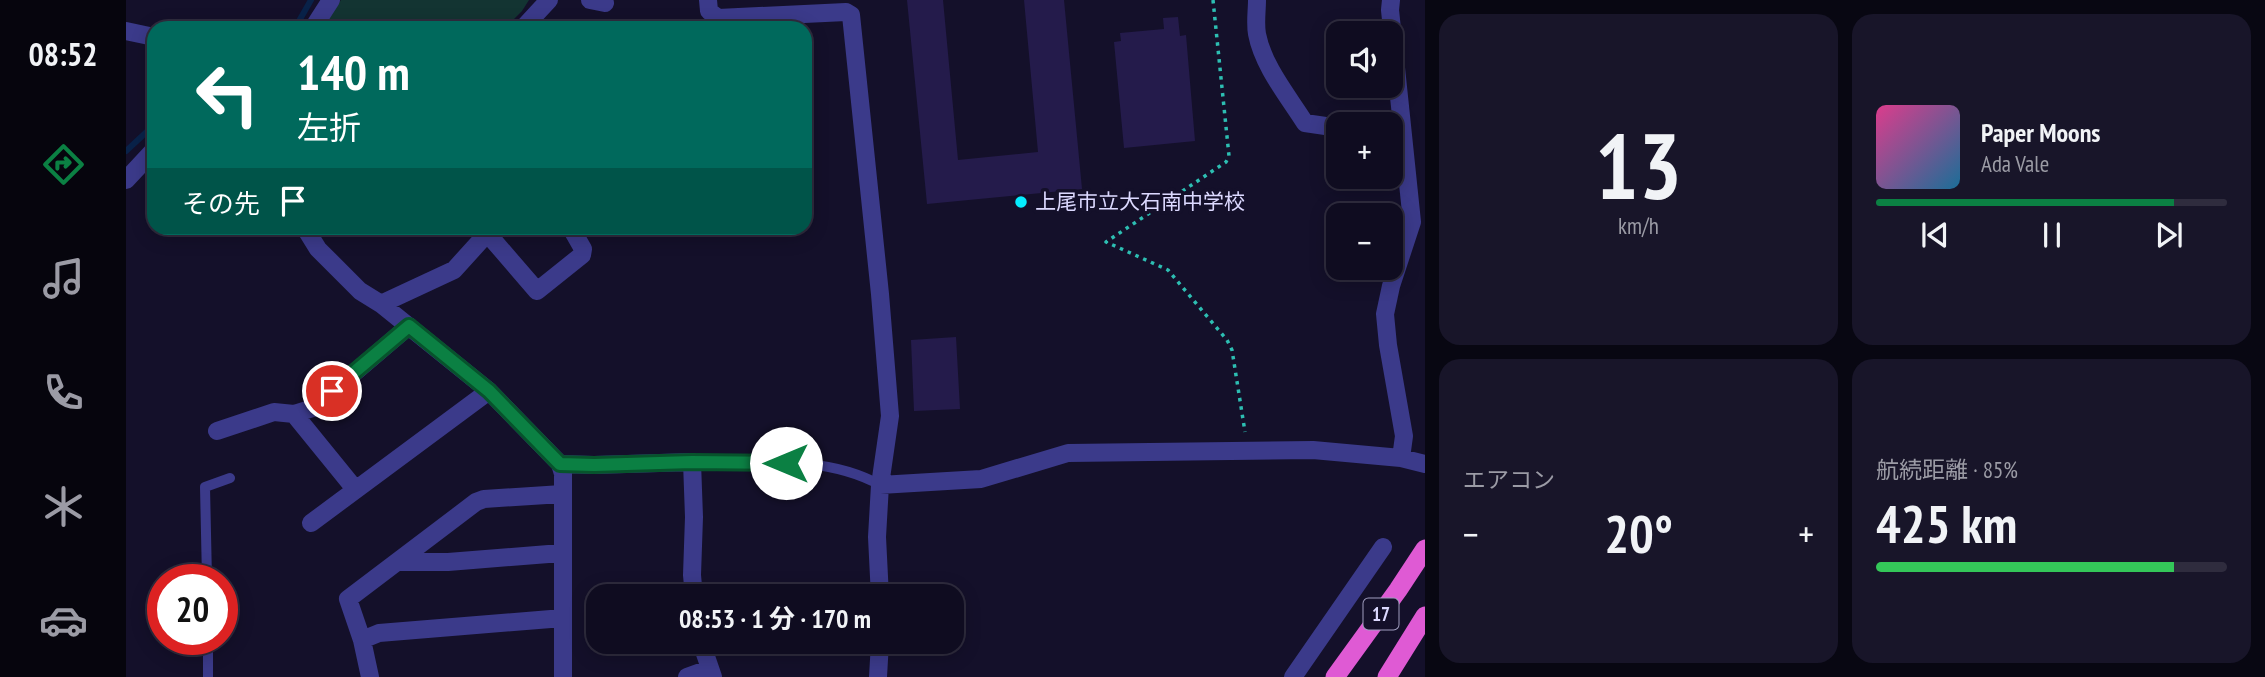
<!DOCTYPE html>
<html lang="ja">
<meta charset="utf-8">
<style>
:root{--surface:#0f0c20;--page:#181529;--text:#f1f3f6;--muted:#9b9ba5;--line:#2f2c3e;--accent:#0b8043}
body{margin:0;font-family:"PT Sans Narrow","Noto Sans JP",sans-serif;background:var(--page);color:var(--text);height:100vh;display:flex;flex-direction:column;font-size:26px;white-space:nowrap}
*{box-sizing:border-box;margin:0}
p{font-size:23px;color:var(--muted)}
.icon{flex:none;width:38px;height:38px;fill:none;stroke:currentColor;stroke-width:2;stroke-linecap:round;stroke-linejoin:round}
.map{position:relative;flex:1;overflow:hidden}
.side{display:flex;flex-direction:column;gap:14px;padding:14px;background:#080712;width:840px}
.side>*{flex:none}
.banner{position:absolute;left:21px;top:21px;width:665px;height:214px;border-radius:21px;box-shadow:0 4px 18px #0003,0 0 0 2px var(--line);background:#00695c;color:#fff;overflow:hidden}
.buttons{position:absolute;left:1200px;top:21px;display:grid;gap:14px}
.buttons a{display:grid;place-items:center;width:77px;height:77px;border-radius:14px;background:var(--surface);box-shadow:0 4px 18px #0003,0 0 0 2px var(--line);font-size:35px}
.speed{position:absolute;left:21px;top:564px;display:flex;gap:14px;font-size:35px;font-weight:700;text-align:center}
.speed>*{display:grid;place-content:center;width:91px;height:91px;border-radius:50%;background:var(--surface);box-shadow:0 4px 18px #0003,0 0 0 2px var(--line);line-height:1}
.speed .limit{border:10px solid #d22;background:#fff;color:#111}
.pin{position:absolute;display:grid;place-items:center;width:60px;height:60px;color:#fff;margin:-30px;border:4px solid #fff;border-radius:50%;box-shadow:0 2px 7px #0007}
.me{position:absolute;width:77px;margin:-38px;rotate:270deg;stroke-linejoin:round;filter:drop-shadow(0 0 5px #0008)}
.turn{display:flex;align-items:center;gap:24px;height:147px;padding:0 35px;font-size:32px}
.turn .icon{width:91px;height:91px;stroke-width:2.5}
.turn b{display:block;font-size:49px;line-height:60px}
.then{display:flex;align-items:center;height:66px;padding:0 35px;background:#0003;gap:14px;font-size:26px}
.big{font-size:52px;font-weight:700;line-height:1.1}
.side .tile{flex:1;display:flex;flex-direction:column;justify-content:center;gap:10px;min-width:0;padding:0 24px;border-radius:21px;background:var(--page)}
.side .dial{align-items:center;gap:0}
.dial b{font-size:91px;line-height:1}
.song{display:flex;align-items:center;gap:21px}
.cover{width:84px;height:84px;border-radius:10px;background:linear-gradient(135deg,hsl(330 70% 55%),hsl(200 70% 35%))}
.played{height:7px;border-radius:4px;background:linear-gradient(90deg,var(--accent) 85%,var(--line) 85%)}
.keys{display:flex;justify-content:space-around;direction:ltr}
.heat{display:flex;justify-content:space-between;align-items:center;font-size:38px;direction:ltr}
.charge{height:10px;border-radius:5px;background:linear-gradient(90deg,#34c759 85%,var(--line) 0)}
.side .tiles{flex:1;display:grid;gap:14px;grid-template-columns:repeat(2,1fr)}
.trip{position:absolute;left:460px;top:584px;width:378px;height:70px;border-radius:21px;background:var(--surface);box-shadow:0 4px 18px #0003,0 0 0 2px var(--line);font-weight:700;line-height:70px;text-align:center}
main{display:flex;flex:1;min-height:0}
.menu{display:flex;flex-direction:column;width:126px;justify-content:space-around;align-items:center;background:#06050d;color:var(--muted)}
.menu .icon{width:49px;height:49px}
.menu .active{color:var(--accent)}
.menu b{font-size:32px;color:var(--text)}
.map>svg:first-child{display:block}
.green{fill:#133432}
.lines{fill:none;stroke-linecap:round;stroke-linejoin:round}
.stream{stroke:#092249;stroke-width:6}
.building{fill:#241b4b}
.path{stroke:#2dbeb2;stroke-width:3.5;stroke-dasharray:3.5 5;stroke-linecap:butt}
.service{stroke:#3b3a8a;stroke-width:10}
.minor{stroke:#3b3a8a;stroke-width:18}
.trunk{stroke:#df5ad4;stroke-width:19}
.route-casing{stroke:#07532c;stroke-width:18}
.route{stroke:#0b8043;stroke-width:12}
.poi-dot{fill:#05edff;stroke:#14102a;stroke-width:2.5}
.labels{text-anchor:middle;stroke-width:7;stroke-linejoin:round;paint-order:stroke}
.shield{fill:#14102a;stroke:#a09dbf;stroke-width:2}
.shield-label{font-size:19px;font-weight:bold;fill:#dcd9ff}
.poi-label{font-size:21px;fill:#dcd9ff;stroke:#14102a;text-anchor:start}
</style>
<main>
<nav class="menu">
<b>08:52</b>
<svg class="icon active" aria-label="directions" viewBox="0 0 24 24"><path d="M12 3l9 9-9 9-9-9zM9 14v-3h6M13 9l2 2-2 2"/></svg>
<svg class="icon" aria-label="music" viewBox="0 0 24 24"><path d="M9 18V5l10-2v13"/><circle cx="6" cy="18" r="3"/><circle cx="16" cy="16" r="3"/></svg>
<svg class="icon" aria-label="phone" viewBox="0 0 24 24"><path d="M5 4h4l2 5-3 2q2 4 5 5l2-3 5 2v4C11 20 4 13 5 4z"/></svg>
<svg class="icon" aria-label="climate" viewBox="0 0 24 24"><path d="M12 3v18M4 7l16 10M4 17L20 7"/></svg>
<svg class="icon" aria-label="car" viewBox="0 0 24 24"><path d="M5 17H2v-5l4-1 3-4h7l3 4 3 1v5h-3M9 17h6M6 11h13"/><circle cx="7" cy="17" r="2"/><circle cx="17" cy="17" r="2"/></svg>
</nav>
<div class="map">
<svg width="1299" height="677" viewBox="0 0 1299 677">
<rect width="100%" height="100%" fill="#14102a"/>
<!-- green -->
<path class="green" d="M215,0H403L396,11L379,28H196Z"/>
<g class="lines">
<!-- stream -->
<path class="stream" d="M169,28L185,0
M0,151L28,125"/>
</g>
<!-- building -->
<path class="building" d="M781,0H817L832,160L912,152L898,0H938L956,189L801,204Z
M1052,17L1054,36L1060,35L1069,141L998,148L988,42L995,41L994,33L1038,29L1037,18Z
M830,337L834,409L788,411L785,340Z"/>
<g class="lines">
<!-- path -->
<path class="path" d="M1087,0L1103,156L1100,162L980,242L1042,270L1101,340L1106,350L1119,432"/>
<!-- service -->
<path class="service" d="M566,462C627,463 698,454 754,485
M81,579L79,487L104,478
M82,639V677"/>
<!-- minor -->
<path class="minor" d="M464,0L479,3
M582,0L583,11L592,18L720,12L725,15L754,294L764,416L754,485L751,537L754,597
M1131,0C1131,11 1129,23 1131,34C1137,66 1162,96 1179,123L1213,128
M1265,0L1264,10L1286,222L1265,286L1259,314L1262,345L1278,436L1275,458
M187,28L205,0
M397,28L423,0
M0,31L28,37
M0,180L28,150
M179,228L192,249L234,291L255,304L363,391L434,464L468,465L566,462L568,517L566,575L568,597
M361,233L411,291L456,255L457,249L445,228
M255,304L328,270L366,228
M168,414L229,489
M91,431L148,412L168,414L187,408L283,326
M434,464L437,474V677
M754,485L855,479L942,453L1187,450L1275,458L1299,464
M185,523L363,391
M274,562H322L435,553
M236,640L253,633L437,618
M575,642L587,677
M244,677L236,640L222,599L350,502L358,499L436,494
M561,677L583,669
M752,677L754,642
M1167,677L1257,547"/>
<!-- trunk -->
<path class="trunk" d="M1209,677L1272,590L1299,549
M1261,677L1299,616"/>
</g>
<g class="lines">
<defs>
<path id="route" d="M206,391L283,326L363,391L434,464L468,465L566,462L660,463"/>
</defs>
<!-- route casing -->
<use href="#route" class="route-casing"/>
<!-- route -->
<use href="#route" class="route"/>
</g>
<!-- markers -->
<circle class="poi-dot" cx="895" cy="202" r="7"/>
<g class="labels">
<!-- shield labels -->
<rect class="shield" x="1237.5" y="598.5" width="35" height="31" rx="5"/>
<g class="shield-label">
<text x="1255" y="621">17</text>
</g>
<!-- poi labels -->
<g class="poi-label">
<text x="909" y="209">上尾市立大石南中学校</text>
</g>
</g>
</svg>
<div class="buttons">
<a><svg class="icon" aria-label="sound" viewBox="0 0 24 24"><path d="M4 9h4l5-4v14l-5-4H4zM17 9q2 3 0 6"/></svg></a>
<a>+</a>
<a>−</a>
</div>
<div class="speed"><div class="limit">20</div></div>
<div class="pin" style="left:206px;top:391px;background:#d93025"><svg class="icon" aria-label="arrive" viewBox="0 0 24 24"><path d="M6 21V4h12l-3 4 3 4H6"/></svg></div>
<svg class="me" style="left:660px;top:463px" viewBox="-20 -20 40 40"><circle r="19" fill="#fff"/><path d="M0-13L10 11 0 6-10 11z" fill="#0b8043"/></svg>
<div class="trip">08:53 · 1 分 · 170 m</div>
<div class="banner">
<div class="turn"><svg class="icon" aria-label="left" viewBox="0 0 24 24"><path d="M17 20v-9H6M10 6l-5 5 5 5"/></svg><div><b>140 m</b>左折</div></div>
<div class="then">その先<svg class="icon" aria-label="arrive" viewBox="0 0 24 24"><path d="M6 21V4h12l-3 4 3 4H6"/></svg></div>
</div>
</div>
<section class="side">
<div class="tiles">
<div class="tile dial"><b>13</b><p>km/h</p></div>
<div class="tile">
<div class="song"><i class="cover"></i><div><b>Paper Moons</b><p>Ada Vale</p></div></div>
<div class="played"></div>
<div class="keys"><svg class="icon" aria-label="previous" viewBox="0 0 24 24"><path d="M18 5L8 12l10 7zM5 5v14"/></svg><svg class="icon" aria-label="pause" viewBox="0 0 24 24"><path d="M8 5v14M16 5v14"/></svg><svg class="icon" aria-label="next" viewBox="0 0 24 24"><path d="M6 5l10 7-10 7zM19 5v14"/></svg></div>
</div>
<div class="tile"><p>エアコン</p>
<div class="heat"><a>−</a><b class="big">20°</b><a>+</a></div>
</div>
<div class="tile"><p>航続距離 · 85%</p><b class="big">425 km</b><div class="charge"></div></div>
</div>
</section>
</main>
